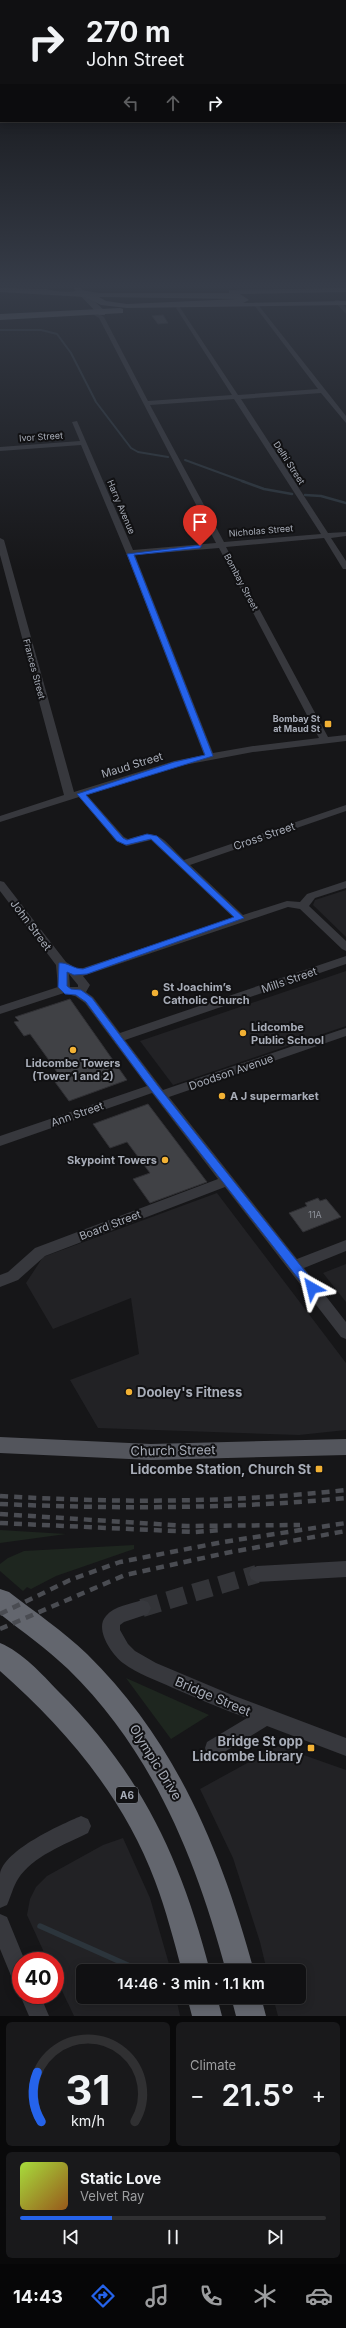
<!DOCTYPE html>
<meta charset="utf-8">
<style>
:root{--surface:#101012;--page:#19191b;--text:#f1f3f6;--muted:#9c9d9f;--line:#303032;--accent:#2563eb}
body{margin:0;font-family:Inter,sans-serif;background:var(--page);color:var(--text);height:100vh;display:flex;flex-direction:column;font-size:15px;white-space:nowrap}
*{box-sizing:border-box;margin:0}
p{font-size:13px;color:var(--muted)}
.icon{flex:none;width:22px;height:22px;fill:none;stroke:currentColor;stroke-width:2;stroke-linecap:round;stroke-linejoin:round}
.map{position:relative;height:2016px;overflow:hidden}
.side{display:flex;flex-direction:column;gap:6px;padding:6px;background:#09090a;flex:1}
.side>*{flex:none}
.top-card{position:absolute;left:0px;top:0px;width:346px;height:122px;box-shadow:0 2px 10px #0003,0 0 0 1px var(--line);background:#101012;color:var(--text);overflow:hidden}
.speed{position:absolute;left:12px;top:1952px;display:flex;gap:8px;font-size:20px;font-weight:700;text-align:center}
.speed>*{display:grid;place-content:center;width:52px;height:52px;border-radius:50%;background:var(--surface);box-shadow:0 2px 10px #0003,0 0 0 1px var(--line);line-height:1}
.speed .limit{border:6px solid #d22;background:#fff;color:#111}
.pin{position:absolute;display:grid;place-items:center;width:34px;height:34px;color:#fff;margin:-41px -17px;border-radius:50% 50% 50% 0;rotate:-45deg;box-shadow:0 0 4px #0007}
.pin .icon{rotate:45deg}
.me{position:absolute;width:44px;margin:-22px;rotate:323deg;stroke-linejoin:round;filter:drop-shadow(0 0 3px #0008)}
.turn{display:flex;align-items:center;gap:14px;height:84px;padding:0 20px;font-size:18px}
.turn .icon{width:52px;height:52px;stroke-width:2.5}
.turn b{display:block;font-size:28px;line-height:34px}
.lanes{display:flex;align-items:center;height:38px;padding:0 20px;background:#0003;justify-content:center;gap:20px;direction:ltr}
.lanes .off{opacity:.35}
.big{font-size:30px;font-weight:600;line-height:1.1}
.side .widget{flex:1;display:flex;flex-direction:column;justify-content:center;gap:6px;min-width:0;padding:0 14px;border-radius:6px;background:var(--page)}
.side .dial{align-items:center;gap:0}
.dial svg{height:104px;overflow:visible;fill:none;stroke:var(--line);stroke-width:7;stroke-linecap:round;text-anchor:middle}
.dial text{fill:var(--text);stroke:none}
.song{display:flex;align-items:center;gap:12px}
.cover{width:48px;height:48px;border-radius:6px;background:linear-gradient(135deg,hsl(80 70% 55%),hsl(30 70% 35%))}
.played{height:4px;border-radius:2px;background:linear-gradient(90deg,var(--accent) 30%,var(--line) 30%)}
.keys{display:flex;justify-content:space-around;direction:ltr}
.heat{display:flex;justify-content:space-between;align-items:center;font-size:22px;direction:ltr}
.side .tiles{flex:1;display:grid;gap:6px;grid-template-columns:1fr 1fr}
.widget:last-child{grid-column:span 2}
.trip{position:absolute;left:76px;top:1964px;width:230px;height:40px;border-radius:6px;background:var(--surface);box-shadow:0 2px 10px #0003,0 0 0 1px var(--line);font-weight:600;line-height:40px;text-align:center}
.dock{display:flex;height:64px;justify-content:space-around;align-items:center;background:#060607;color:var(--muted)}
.dock .icon{width:28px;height:28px}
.dock .on{color:var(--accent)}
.dock b{font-size:18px;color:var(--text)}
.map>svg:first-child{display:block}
.built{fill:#222225}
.green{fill:#1e261f}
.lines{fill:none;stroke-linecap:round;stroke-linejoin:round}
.stream-far2{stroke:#2c353c;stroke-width:2}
.stream-far1{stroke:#2c353c;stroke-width:2.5}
.stream{stroke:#2c353c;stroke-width:5.5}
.building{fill:#404145;stroke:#303034}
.minor-tunnel{stroke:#333438;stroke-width:18;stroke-dasharray:18 9;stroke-linecap:butt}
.minor{fill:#37383d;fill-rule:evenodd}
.major{fill:#53555c;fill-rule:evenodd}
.highway{fill:#63666e;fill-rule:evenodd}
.rail{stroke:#4a4c52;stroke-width:4.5;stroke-dasharray:8 6;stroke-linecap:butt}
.route{fill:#2563eb;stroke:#184099}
.poi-dot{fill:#f2b134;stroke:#111113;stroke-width:1.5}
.labels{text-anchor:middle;stroke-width:4;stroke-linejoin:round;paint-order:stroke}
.far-street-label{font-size:9px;fill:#a8adb8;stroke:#111113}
.far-poi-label{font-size:9px;font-weight:bold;fill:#a8adb8;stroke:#111113;text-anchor:end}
.number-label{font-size:9px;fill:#8e929b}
.shield{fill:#111113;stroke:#7b7e86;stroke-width:1}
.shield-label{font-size:10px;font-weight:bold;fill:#a8adb8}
.street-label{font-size:11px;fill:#a8adb8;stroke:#111113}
.poi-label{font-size:11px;font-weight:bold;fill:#a8adb8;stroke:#111113;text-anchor:start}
.near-poi-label{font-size:13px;font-weight:bold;fill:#a8adb8;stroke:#111113;text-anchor:end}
.near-street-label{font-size:13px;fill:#a8adb8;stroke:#111113}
</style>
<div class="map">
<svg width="346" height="2016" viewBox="0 0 346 2016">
<rect width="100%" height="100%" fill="#161618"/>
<!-- built -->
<path class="built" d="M346,890V937L313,905L315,900Z
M346,971V1026L173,1085L140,1041Z
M217,1193L346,1363V1430L299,1435L98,1428L70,1380L139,1354L131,1298L53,1329L26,1283L43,1257Z
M346,1264V1302L323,1273Z
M278,1746L346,1770V2016H278L273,1997H299V1971H267L260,1942L233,1858L200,1789Z
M123,1838L150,1898L171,1971H83V1997H176L180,2016H74L55,1976V1961H48L27,1915L30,1899L36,1887L47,1876L103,1845Z"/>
<!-- green -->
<path class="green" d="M0,1530L66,1534L0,1543Z
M134,1545V1549L56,1576L31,1589L27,1587L23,1591L0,1571V1564L8,1558L24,1551Z
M126,1678L209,1715L171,1739Z"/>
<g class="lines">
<!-- stream-far2 -->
<path class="stream-far2" d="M0,330H41L57,334L71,353L96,402L131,448L138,452L168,457
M185,460L245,482"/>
<!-- stream-far1 -->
<path class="stream-far1" d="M242,481L264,489L292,494
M305,495L321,496L346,503"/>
<!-- stream -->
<path class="stream" d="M40,1926L141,1971"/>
</g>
<!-- building -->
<path class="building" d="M163,315L168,323L158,324L152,316Z
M70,999L127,1080L69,1101L55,1082L62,1080L51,1063L30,1034L24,1036L14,1022L19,1021L15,1017Z
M148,1104L207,1182L150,1203L133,1179L150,1173L127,1142L110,1148L93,1124Z
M318,1198L320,1201L326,1199L341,1217L303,1232L289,1213L307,1206L305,1203Z"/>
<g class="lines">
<!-- minor-tunnel -->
<path class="minor-tunnel" d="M142,1608L257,1574"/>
<!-- minor -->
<path class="minor" d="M335,300H339L346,308V314L335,302Z
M256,302L346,416V423L321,393L241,399L328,533L346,532V536L331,538L346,561V569H343L324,538L226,547L328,737L346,735V741L253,752L179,766L87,795L124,837L128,839C161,828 161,838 184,860L346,805V811L190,865L243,915L287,901L300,902L307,894L346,881V888L315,898L309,906L346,941V951L342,949L300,909L288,907L83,976L90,985L86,992L93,997L120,1033L346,956V964L125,1040L163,1090L346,1028V1036L169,1097L297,1259L346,1240V1251L304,1268L346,1322V1339L341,1337L225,1187L45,1256L18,1280L0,1287V1275L8,1272L35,1248L218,1179L152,1093L0,1146V1136L147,1086L85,1003L75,996L64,993L0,1014V1006L58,987L56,965L0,891V881L4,882L66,962L76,968H83L234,918L151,840L127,846L116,841L79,797L0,822V816L64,795L0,555V538L4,540L74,792L174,761L204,755L126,553L81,445L0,451V447L80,441L72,422L77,421L133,550L216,543L99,318L91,313L96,312L104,317L148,401L232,395L176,308L179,306L238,395L318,389L254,305ZM234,399L321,534L224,542L150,405ZM219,548L319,738L253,746L213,753L135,555ZM69,974L78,985V987H70Z
M346,1561V1577L257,1582L251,1579L249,1574L251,1569L257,1566Z
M142,1600L148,1602L151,1608L148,1614L124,1622L120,1625V1630L128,1644L135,1651L156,1663L232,1695L346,1738V1756L267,1726L221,1754L214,1757L207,1754L205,1748L207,1742L247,1718C222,1709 197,1698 173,1688C156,1680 138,1674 123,1663C112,1655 94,1629 106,1616C114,1606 131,1604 142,1600Z
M81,1816L88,1819L91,1826L88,1833C64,1845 33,1856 18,1879C13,1887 11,1896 7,1905L0,1908C0,1897 0,1885 0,1874C4,1850 60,1825 81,1816Z
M0,1914L7,1917L25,1961H21V1986L14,1983L0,1949Z
M21,1992V1995H40L49,2016H29L20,1995Z"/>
<!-- major -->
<path class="major" d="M73,288H80L105,311V315H99Z
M0,1437L151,1444L346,1439V1455L151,1460L0,1453Z"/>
<!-- highway -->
<path class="highway" d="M0,288L46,289C57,292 70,293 81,290L99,293H229V290H232L346,288V292L240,294L249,300L243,303L346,301V305L127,308L101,305L85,297L0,292ZM99,297L238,299L127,304L106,301Z
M120,308L123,309V313L0,320V314Z
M0,1589L9,1592C35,1612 63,1631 87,1654C176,1741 222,1853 254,1971H226C196,1859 153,1752 68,1669C47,1649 23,1632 0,1614Z
M0,1643C22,1652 42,1674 58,1691C141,1773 181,1859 210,1971H182C174,1941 166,1910 155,1881C124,1798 66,1729 0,1671Z
M187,1997H217L222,2016H192Z
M231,1997H261L266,2016H236Z"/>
<!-- rail -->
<path class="rail" d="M0,1496C118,1503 228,1503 346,1490
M0,1504C116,1509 231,1509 346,1498
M0,1514L187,1526L300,1525
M0,1523L195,1532L222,1530
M0,1614L70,1580L120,1562L223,1542L346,1523
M0,1629L125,1575L226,1553L346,1531"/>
</g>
<!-- sky -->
<linearGradient id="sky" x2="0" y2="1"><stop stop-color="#0c0c0d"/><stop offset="0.5" stop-color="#363c48"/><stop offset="1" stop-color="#363c48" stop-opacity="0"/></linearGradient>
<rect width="346" height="571" fill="url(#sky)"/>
<!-- route -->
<path class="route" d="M202,545L200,548L134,555L213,756L86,795L123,838L127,840L147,834L157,836L244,918L87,974L74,975L67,972V986L71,989L81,990L92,998L158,1086L316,1285L317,1288L312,1292L308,1291L151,1090L86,1002L76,995L65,994L58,987L59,963C67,962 74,969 83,969L234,917L151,839L126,845L117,841L77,794L174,762L205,755L127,554Z"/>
<!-- markers -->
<g class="poi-dot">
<rect x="324" y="720" width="8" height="8" rx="2"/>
<circle cx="155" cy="993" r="4"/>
<circle cx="243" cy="1033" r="4"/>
<circle cx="73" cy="1050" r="4"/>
<circle cx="222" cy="1096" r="4"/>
<circle cx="165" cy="1160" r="4"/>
<circle cx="129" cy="1392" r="4"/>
<rect x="315" y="1465" width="8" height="8" rx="2"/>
<rect x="307" y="1744" width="8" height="8" rx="2"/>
</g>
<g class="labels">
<!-- far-street labels -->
<g class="far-street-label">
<text transform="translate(41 437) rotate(-4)" y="3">Ivor Street</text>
<text transform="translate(289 463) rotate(57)" y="3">Delhi Street</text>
<text transform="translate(121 507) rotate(67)" y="3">Harry Avenue</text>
<text transform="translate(261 531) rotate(-5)" y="3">Nicholas Street</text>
<text transform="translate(241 582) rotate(62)" y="3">Bombay Street</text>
<text transform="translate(34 669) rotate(75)" y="3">Frances Street</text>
</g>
<!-- far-poi labels -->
<g class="far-poi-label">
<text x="320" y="722">Bombay St<tspan x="320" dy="10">at Maud St</tspan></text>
</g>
<!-- number labels -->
<g class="number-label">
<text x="315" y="1218">11A</text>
</g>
<!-- shield labels -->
<rect class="shield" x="116" y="1787" width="22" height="16" rx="3"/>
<g class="shield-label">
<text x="127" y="1799">A6</text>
</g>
<!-- street labels -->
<g class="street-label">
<text transform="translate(132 765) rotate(-17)" y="4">Maud Street</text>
<text transform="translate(264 836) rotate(-19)" y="4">Cross Street</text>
<text transform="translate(31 925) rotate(53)" y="4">John Street</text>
<text transform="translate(289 980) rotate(-19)" y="4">Mills Street</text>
<text transform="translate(231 1072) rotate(-19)" y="4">Doodson Avenue</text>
<text transform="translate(77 1114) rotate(-19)" y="4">Ann Street</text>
<text transform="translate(110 1225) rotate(-21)" y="4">Board Street</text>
</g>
<!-- poi labels -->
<g class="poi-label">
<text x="163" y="991">St Joachim’s<tspan x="163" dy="13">Catholic Church</tspan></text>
<text x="251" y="1031">Lidcombe<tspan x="251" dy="13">Public School</tspan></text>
<text x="73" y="1067" text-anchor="middle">Lidcombe Towers<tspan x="73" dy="13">(Tower 1 and 2)</tspan></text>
<text x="230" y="1100">A J supermarket</text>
<text x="157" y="1164" text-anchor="end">Skypoint Towers</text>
</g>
<!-- near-poi labels -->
<g class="near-poi-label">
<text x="137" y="1397" text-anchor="start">Dooley's Fitness</text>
<text x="311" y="1474">Lidcombe Station, Church St</text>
<text x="303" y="1746">Bridge St opp<tspan x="303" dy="15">Lidcombe Library</tspan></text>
</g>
<!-- near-street labels -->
<g class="near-street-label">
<text transform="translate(173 1450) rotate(-1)" y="5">Church Street</text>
<text transform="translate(213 1696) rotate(23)" y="5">Bridge Street</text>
<text transform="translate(156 1762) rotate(58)" y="5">Olympic Drive</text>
</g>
</g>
</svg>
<div class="speed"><div class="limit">40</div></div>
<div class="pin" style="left:200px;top:546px;background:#d93025"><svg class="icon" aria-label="arrive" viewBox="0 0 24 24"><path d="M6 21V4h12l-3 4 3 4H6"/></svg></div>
<svg class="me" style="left:312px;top:1288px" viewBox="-20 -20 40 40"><path d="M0-17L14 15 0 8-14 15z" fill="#2563eb" stroke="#fff" stroke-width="4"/></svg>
<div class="trip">14:46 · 3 min · 1.1 km</div>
<div class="top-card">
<div class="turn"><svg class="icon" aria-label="right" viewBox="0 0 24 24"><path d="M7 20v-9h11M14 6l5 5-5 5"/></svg><div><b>270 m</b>John Street</div></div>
<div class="lanes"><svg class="icon off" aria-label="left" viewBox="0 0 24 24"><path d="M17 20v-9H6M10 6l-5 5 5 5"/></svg><svg class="icon off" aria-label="ahead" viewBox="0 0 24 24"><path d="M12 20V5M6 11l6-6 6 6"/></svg><svg class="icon" aria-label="right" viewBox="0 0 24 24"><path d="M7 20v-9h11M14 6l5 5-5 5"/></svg></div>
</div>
</div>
<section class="side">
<div class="tiles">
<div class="widget dial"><svg viewBox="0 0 100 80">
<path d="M14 69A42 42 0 1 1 86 69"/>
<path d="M14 69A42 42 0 0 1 11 31" stroke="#2563eb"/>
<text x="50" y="56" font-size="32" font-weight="700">31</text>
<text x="50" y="72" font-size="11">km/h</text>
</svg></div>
<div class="widget"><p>Climate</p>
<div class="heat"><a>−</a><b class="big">21.5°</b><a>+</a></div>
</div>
<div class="widget">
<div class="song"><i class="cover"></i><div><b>Static Love</b><p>Velvet Ray</p></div></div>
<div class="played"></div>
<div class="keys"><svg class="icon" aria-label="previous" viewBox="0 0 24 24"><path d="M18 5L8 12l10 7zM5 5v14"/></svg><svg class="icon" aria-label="pause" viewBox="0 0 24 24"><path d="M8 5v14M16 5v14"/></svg><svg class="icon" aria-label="next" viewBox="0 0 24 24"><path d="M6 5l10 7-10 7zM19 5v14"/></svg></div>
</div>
</div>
</section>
<nav class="dock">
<b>14:43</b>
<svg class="icon on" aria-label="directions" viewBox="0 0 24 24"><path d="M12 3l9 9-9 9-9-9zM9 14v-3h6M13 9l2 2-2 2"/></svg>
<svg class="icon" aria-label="music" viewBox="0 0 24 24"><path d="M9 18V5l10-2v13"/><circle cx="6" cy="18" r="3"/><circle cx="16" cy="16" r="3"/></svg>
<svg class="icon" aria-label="phone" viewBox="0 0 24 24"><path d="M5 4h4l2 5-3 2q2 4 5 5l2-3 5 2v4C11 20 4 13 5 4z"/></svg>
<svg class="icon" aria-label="climate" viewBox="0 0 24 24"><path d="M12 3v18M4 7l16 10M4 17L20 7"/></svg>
<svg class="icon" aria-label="car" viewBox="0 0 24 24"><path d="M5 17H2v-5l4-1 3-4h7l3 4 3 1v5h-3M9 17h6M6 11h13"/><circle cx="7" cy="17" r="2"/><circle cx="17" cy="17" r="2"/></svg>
</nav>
